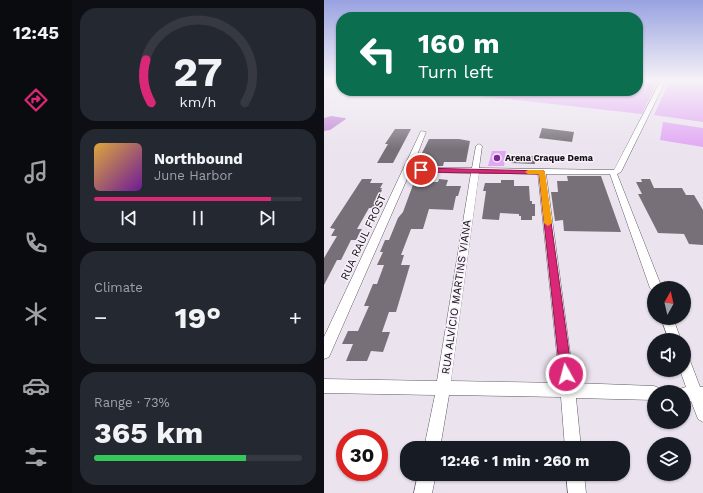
<!DOCTYPE html>
<meta charset="utf-8">
<style>
:root{--surface:#171b24;--page:#242831;--text:#f1f3f6;--muted:#9ea1a6;--line:#363941;--accent:#db2777}
body{margin:0;font-family:"Work Sans",sans-serif;background:var(--page);color:var(--text);height:100vh;display:flex;flex-direction:column;font-size:15px;white-space:nowrap}
*{box-sizing:border-box;margin:0}
p{font-size:13px;color:var(--muted)}
.icon{flex:none;width:22px;height:22px;fill:none;stroke:currentColor;stroke-width:2;stroke-linecap:round;stroke-linejoin:round}
.map{position:relative;flex:1;overflow:hidden}
.sheet{display:flex;flex-direction:column;gap:8px;padding:8px;background:#0d0f14;width:252px}
.sheet>*{flex:none}
.guide{position:absolute;left:12px;top:12px;width:307px;height:84px;border-radius:16px;box-shadow:0 1px 3px #0004;background:#0b6e4f;color:#fff;overflow:hidden}
.needle{width:26px;rotate:8deg}
.fabs{position:absolute;left:323px;top:281px;display:grid;gap:8px}
.fabs a{display:grid;place-items:center;width:44px;height:44px;border-radius:50%;background:var(--surface);box-shadow:0 1px 3px #0004;font-size:20px}
.speed{position:absolute;left:12px;top:429px;display:flex;gap:8px;font-size:20px;font-weight:700;text-align:center}
.speed>*{display:grid;place-content:center;width:52px;height:52px;border-radius:50%;background:var(--surface);box-shadow:0 1px 3px #0004;line-height:1}
.speed .limit{border:6px solid #d22;background:#fff;color:#111}
.pin{position:absolute;display:grid;place-items:center;width:34px;height:34px;color:#fff;margin:-17px;border:2px solid #fff;border-radius:50%;box-shadow:0 1px 4px #0007}
.me{position:absolute;width:44px;margin:-22px;rotate:353deg;stroke-linejoin:round;filter:drop-shadow(0 0 3px #0008)}
.turn{display:flex;align-items:center;gap:14px;height:84px;padding:0 16px;font-size:18px}
.turn .icon{width:52px;height:52px;stroke-width:2.5}
.turn b{display:block;font-size:28px;line-height:34px}
.big{font-size:30px;font-weight:700;line-height:1.1}
.sheet .widget{flex:1;display:flex;flex-direction:column;justify-content:center;gap:6px;min-width:0;padding:0 14px;border-radius:16px;background:var(--page)}
.sheet .dial{align-items:center;gap:0}
.dial svg{height:104px;overflow:visible;fill:none;stroke:var(--line);stroke-width:7;stroke-linecap:round;text-anchor:middle}
.dial text{fill:var(--text);stroke:none}
.song{display:flex;align-items:center;gap:12px}
.cover{width:48px;height:48px;border-radius:6px;background:linear-gradient(135deg,hsl(40 70% 55%),hsl(280 70% 35%))}
.played{height:4px;border-radius:2px;background:linear-gradient(90deg,var(--accent) 85%,var(--line) 85%)}
.keys{display:flex;justify-content:space-around;direction:ltr}
.heat{display:flex;justify-content:space-between;align-items:center;font-size:22px;direction:ltr}
.charge{height:6px;border-radius:3px;background:linear-gradient(90deg,#34c759 73%,var(--line) 0)}
.trip{position:absolute;left:76px;top:441px;width:230px;height:40px;border-radius:16px;background:var(--surface);box-shadow:0 1px 3px #0004;font-weight:700;line-height:40px;text-align:center}
main{display:flex;flex:1;min-height:0}
.tab-bar{display:flex;flex-direction:column;width:72px;justify-content:space-around;align-items:center;background:#090b0e;color:var(--muted)}
.tab-bar .icon{width:28px;height:28px}
.tab-bar .current{color:var(--accent)}
.tab-bar b{font-size:18px;color:var(--text)}
.map>svg:first-child{display:block}
.green{fill:#e1a7f4}
.water{fill:#c186d5}
.building{fill:#777079}
.lines{fill:none;stroke-linecap:round;stroke-linejoin:round}
.minor-casing{stroke:#625b65;stroke-width:1}
.minor{fill:#fff;fill-rule:evenodd}
.route{fill:#db2777;stroke:#8e194d}
.slow{fill:#f59e0b}
.poi-dot{fill:#7f2998;stroke:#f8f0fb;stroke-width:1.5}
.labels{text-anchor:middle;stroke-width:3;stroke-linejoin:round;paint-order:stroke}
.far-poi-label{font-size:9px;font-weight:bold;fill:#131114;stroke:#f8f0fb;text-anchor:start}
.street-label{font-size:11px;fill:#131114;stroke:#f8f0fb}
</style>
<main>
<nav class="tab-bar">
<b>12:45</b>
<svg class="icon current" aria-label="directions" viewBox="0 0 24 24"><path d="M12 3l9 9-9 9-9-9zM9 14v-3h6M13 9l2 2-2 2"/></svg>
<svg class="icon" aria-label="music" viewBox="0 0 24 24"><path d="M9 18V5l10-2v13"/><circle cx="6" cy="18" r="3"/><circle cx="16" cy="16" r="3"/></svg>
<svg class="icon" aria-label="phone" viewBox="0 0 24 24"><path d="M5 4h4l2 5-3 2q2 4 5 5l2-3 5 2v4C11 20 4 13 5 4z"/></svg>
<svg class="icon" aria-label="climate" viewBox="0 0 24 24"><path d="M12 3v18M4 7l16 10M4 17L20 7"/></svg>
<svg class="icon" aria-label="car" viewBox="0 0 24 24"><path d="M5 17H2v-5l4-1 3-4h7l3 4 3 1v5h-3M9 17h6M6 11h13"/><circle cx="7" cy="17" r="2"/><circle cx="17" cy="17" r="2"/></svg>
<svg class="icon" aria-label="filters" viewBox="0 0 24 24"><path d="M4 7h16M4 17h16"/><circle cx="9" cy="7" r="2"/><circle cx="15" cy="17" r="2"/></svg>
</nav>
<section class="sheet">
<div class="widget dial"><svg viewBox="0 0 100 80">
<path d="M14 69A42 42 0 1 1 86 69"/>
<path d="M14 69A42 42 0 0 1 10 36" stroke="#db2777"/>
<text x="50" y="56" font-size="32" font-weight="700">27</text>
<text x="50" y="72" font-size="11">km/h</text>
</svg></div>
<div class="widget">
<div class="song"><i class="cover"></i><div><b>Northbound</b><p>June Harbor</p></div></div>
<div class="played"></div>
<div class="keys"><svg class="icon" aria-label="previous" viewBox="0 0 24 24"><path d="M18 5L8 12l10 7zM5 5v14"/></svg><svg class="icon" aria-label="pause" viewBox="0 0 24 24"><path d="M8 5v14M16 5v14"/></svg><svg class="icon" aria-label="next" viewBox="0 0 24 24"><path d="M6 5l10 7-10 7zM19 5v14"/></svg></div>
</div>
<div class="widget"><p>Climate</p>
<div class="heat"><a>−</a><b class="big">19°</b><a>+</a></div>
</div>
<div class="widget"><p>Range · 73%</p><b class="big">365 km</b><div class="charge"></div></div>
</section>
<div class="map">
<svg width="379" height="493" viewBox="0 0 379 493">
<rect width="100%" height="100%" fill="#ebe3ee"/>
<!-- green -->
<path class="green" d="M314,80H334L318,114L111,91H314Z
M346,80H379V122L330,115Z
M339,122L379,128V147L336,140Z
M168,151H182L180,166H164Z"/>
<!-- water -->
<path class="water" d="M7,116L21,118L22,119L6,130L0,131V118Z"/>
<!-- building -->
<path class="building" d="M218,128L250,132L248,142L215,138Z
M71,129H87L69,163H53L64,144H61Z
M105,139H135L146,141L142,162H120L119,166H107L108,161H102L104,157H101L102,154L98,153Z
M187,156H210L211,164L187,163Z
M243,176H277L297,232L240,231L239,220L231,221L227,192H234L233,181H244Z
M38,179H48L46,183H59L56,188H58L57,190H58L50,208H45L33,229H38L32,240H27L17,260H13L0,285V258L13,236H7L11,229L6,228Z
M115,179L124,180L122,186H137L134,196H132L129,210L105,209L99,229H87L77,255H80L77,265H86L72,312H65L58,332H66L59,352L47,351L43,361H22L29,344H18L24,331H34L45,306H40L49,284H53L60,265H53L59,252H56L61,240H65L74,218L79,212L90,182H114Z
M317,179H326L330,188H358L362,195H370L379,210V245L365,244L360,234L334,233L314,194H318L312,182H318Z
M177,180H190V186H205L206,201H208V204H211V216H208V220H197V216H195V214L176,213L175,220L158,219L162,191H159L161,183H177Z"/>
<g class="lines">
<defs>
<path id="minor" d="M337,80H342L297,172L293,174L338,288H330V292L326,288L286,174H222L250,383L330,386L335,388L337,392H330V400L252,398L257,448H241L237,397L125,395L116,448H100L111,395L0,393V379L113,381L147,173L86,172L5,357L0,359V337L97,131L102,132L88,168H148L152,146L155,144L158,146L155,168L290,170ZM155,173L214,174L236,383L127,381Z
M337,318H349L357,340H345Z
M360,356L365,358L376,387H379V422L374,419L367,401H360V392H354L355,389L362,387L356,370H360Z
M94,474H112L108,493H90Z
M242,474H260L262,493H244Z"/>
</defs>
<!-- minor casing -->
<use href="#minor" class="minor-casing"/>
<!-- minor -->
<use href="#minor" class="minor"/>
</g>
<!-- sky -->
<linearGradient id="sky" x2="0" y2="1"><stop stop-color="#98a2e0"/><stop offset="0.54" stop-color="#f6f2f7"/><stop offset="1" stop-color="#f6f2f7" stop-opacity="0"/></linearGradient>
<rect width="379" height="149" fill="url(#sky)"/>
<!-- route -->
<path class="route" d="M97,168L220,171L248,374L246,379L242,381L237,379L236,374L215,174L94,172L93,170Z"/>
<!-- slow -->
<path class="slow" d="M218,170L221,172L228,223L224,226L220,223L215,174H204L201,172L204,170Z"/>
<!-- markers -->
<circle class="poi-dot" cx="173" cy="158" r="4"/>
<g class="labels">
<!-- far-poi labels -->
<g class="far-poi-label">
<text x="181" y="161">Arena Craque Dema</text>
</g>
<!-- street labels -->
<g class="street-label">
<text transform="translate(39 237) rotate(-65)" y="4">RUA RAUL FROST</text>
<text transform="translate(132 297) rotate(-82)" y="4">RUA ALVÍCIO MARTINS VIANA</text>
</g>
</g>
</svg>
<div class="fabs">
<a><svg class="needle" viewBox="-14 -14 28 28"><path d="M0-13l5 13h-10z" fill="#e53935"/><path d="M0 13l5-13h-10z" fill="#9ea1a6"/></svg></a>
<a><svg class="icon" aria-label="sound" viewBox="0 0 24 24"><path d="M4 9h4l5-4v14l-5-4H4zM17 9q2 3 0 6"/></svg></a>
<a><svg class="icon" aria-label="search" viewBox="0 0 24 24"><circle cx="10" cy="10" r="6"/><path d="M15 15l6 6"/></svg></a>
<a><svg class="icon" aria-label="layers" viewBox="0 0 24 24"><path d="M12 4l9 5-9 5-9-5zM3 14l9 5 9-5"/></svg></a>
</div>
<div class="speed"><div class="limit">30</div></div>
<div class="pin" style="left:97px;top:170px;background:#d93025"><svg class="icon" aria-label="arrive" viewBox="0 0 24 24"><path d="M6 21V4h12l-3 4 3 4H6"/></svg></div>
<svg class="me" style="left:242px;top:374px" viewBox="-20 -20 40 40"><circle r="17" fill="#db2777" stroke="#fff" stroke-width="3"/><path d="M0-11L8 9 0 5-8 9z" fill="#fff"/></svg>
<div class="trip">12:46 · 1 min · 260 m</div>
<div class="guide">
<div class="turn"><svg class="icon" aria-label="left" viewBox="0 0 24 24"><path d="M17 20v-9H6M10 6l-5 5 5 5"/></svg><div><b>160 m</b>Turn left</div></div>
</div>
</div>
</main>
